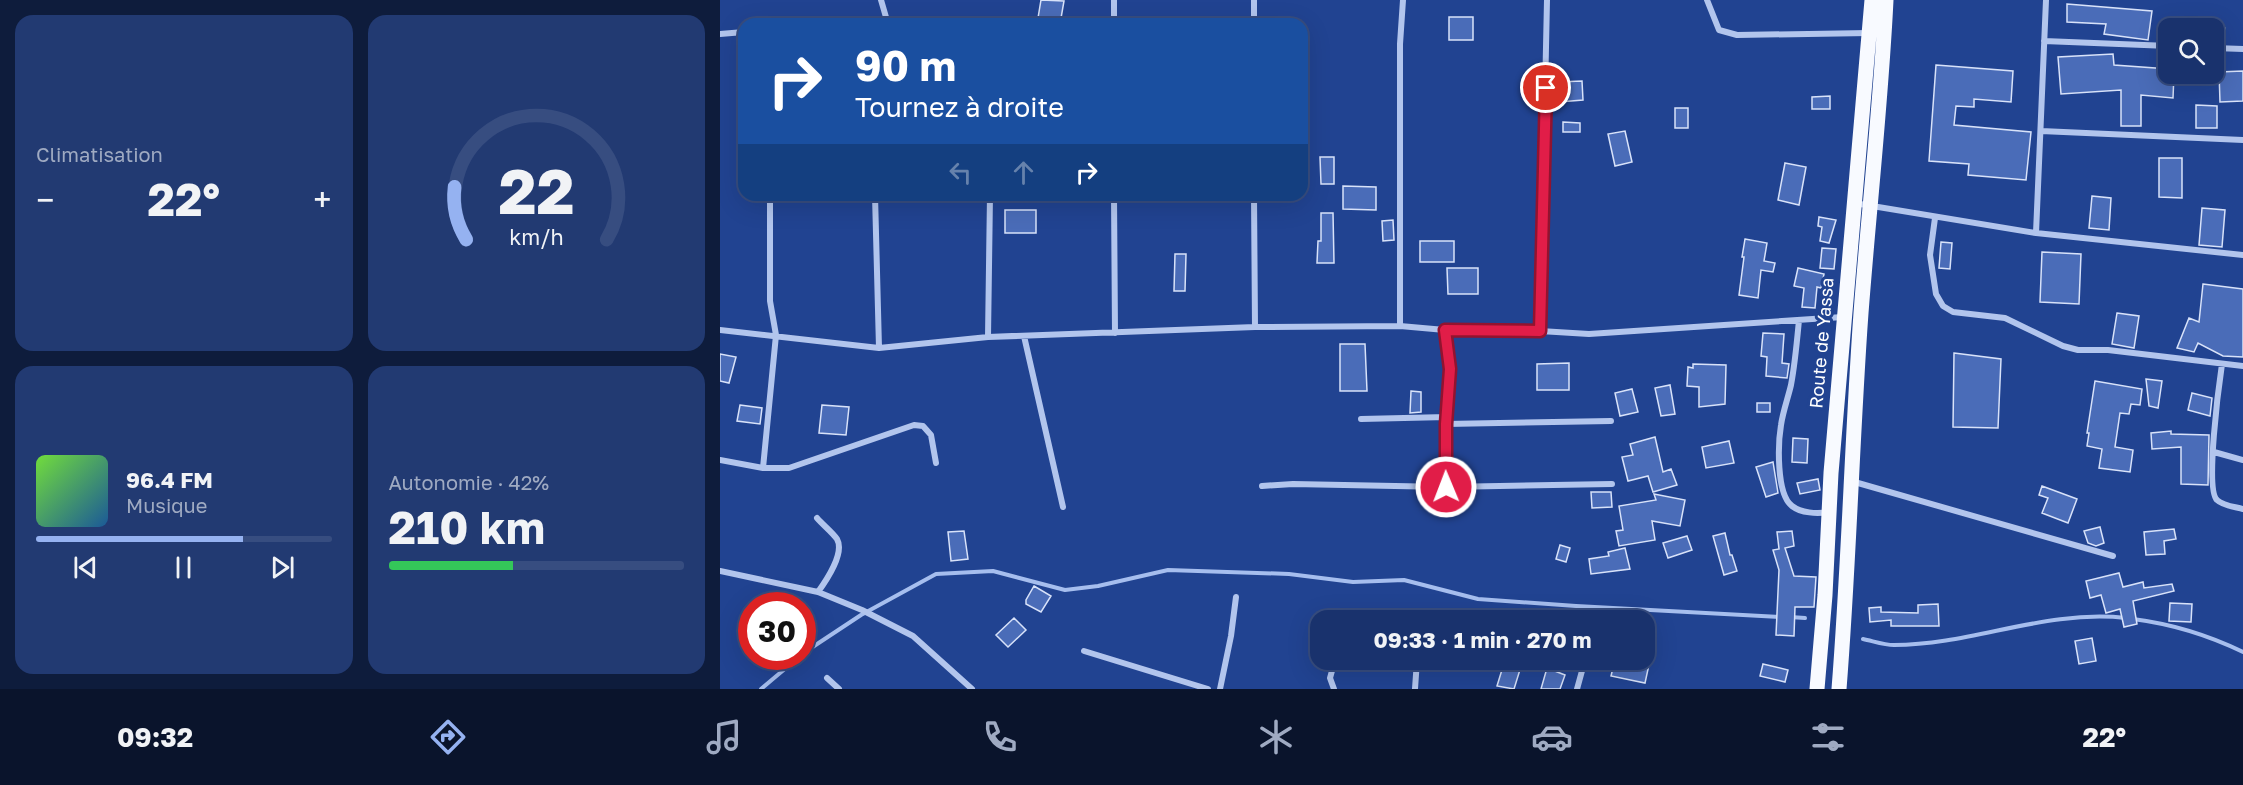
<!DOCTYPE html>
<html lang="fr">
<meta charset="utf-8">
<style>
:root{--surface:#19326d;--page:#223a72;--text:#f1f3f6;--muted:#9faac2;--line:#374d80;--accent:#95b2f1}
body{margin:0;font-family:"Golos Text",sans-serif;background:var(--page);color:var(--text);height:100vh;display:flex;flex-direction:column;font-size:22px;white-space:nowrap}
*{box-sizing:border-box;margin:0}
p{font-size:20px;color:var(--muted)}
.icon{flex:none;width:33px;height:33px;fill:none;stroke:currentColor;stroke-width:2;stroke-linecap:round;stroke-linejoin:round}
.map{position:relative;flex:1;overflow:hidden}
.panel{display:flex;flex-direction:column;gap:15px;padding:15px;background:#0e1c3c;width:720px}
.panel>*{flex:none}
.guide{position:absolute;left:18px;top:18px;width:570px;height:183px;border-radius:18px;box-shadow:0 6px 24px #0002,0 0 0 2px var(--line);background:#1a4fa0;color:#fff;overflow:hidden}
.fabs{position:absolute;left:1438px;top:18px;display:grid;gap:12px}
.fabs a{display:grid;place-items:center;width:66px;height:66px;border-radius:12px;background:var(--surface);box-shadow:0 6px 24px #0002,0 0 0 2px var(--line);font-size:30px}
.speed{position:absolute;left:18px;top:592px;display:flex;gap:12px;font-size:30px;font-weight:700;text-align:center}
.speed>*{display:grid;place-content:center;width:78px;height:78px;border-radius:50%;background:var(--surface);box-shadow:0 6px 24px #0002,0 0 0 2px var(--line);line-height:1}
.speed .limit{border:9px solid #d22;background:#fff;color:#111}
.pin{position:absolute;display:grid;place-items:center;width:51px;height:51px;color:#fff;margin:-26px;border:3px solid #fff;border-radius:50%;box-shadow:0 2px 6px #0007}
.me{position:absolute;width:66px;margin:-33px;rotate:359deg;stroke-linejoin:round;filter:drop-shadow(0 0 4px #0008)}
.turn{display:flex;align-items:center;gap:21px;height:126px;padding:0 18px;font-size:27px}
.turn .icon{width:78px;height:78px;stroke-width:2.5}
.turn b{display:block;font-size:42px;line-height:51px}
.lanes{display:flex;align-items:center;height:57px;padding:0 18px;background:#0003;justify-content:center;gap:30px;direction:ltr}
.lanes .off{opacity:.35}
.big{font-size:45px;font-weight:700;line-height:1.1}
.panel .widget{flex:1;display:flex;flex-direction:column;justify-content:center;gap:9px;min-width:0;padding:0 21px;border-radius:18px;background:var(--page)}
.panel .dial{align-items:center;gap:0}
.dial svg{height:156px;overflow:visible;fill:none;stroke:var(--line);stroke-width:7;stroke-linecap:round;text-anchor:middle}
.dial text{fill:var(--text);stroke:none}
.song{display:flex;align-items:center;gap:18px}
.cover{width:72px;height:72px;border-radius:9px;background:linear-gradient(135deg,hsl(100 70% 55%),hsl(210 70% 35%))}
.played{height:6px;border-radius:3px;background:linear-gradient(90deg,var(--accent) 70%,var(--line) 70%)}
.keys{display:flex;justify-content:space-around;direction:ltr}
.heat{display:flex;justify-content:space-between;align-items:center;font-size:33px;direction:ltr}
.charge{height:9px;border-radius:4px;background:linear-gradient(90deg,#34c759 42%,var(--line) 0)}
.panel .tiles{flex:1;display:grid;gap:15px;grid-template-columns:repeat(2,1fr)}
.trip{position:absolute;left:590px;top:610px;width:345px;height:60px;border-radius:18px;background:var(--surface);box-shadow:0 6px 24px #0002,0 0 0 2px var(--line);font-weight:700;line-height:60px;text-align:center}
.tabs{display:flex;height:96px;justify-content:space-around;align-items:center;background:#0a142c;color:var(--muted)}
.tabs .icon{width:42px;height:42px}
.tabs .current{color:var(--accent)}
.tabs b{font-size:27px;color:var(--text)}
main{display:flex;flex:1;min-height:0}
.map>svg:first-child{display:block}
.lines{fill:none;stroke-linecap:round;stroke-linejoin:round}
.stream{stroke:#a6beee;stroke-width:4}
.building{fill:#4a6cb8;stroke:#d8e2f9;stroke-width:1.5}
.minor{stroke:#b2c5ed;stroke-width:6}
.primary{stroke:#f8faff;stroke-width:15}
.route-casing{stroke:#92132f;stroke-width:15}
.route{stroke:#e11d48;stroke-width:10}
.labels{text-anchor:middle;stroke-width:6;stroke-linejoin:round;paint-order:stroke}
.street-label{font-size:18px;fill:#fff;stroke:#214391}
</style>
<main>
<section class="panel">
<div class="tiles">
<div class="widget"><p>Climatisation</p>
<div class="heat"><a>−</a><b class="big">22°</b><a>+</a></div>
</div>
<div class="widget dial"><svg viewBox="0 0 100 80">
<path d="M14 69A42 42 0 1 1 86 69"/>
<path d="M14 69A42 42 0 0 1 8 42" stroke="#95b2f1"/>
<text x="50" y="56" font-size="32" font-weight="700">22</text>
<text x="50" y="72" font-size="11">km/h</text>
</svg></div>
<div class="widget">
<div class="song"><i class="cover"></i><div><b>96.4 FM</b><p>Musique</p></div></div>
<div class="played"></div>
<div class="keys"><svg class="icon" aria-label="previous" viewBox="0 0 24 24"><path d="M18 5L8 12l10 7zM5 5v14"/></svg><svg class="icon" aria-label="pause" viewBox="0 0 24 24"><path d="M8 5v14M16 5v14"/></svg><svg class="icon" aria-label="next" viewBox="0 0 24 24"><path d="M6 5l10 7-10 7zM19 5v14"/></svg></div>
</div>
<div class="widget"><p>Autonomie · 42%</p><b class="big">210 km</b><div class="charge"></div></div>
</div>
</section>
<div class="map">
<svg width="1523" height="689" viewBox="0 0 1523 689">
<rect width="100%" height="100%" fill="#214391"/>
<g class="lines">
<!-- stream -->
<path class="stream" d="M1070,617L1085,618
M1413,619C1452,624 1488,635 1523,652
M1143,639C1153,641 1164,645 1174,645C1253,645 1325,609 1406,618
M82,654L141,615L216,574L273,571L345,590L378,586L448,570L569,574L633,582L684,580L758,599L856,606L1060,617
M41,689L79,657"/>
</g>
<!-- building -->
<path class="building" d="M321,0L344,1L340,24H317Z
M1347,4L1432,11L1428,40L1384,34L1386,24L1347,22Z
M729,17H753V40H729Z
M1494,27L1505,28V43H1494Z
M1393,54L1394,65L1449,69V74H1454L1453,98L1421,95V126H1401V90L1341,94L1338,57Z
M1216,65L1293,71L1291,102L1254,99V107L1236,106L1234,125L1311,132L1306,180L1248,175L1249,164L1209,161Z
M1523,71V101L1500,102L1499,72Z
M862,81L863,100L839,102L838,82Z
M1110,96V109H1092V97Z
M1476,105L1497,106V128H1476Z
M955,108H968V128H955Z
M843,122L860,123V132H843Z
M905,131L912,162L895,166L888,134Z
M600,157H614V184H601Z
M1439,158H1462V198L1439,197Z
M1065,163L1086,167L1079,205L1058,200Z
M623,186L656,187V210L623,209Z
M1372,196L1391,198L1389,230L1369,228Z
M1482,208L1505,210L1502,247L1479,245Z
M285,210H316V233H285Z
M601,213H613L614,263H597L598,241H601Z
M1099,217L1116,220L1109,243L1100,241L1102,227L1098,226Z
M673,220L674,240L663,241L662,221Z
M1025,239L1047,243L1044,261L1055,263L1053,272L1041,270L1038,298L1019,295L1024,257H1022Z
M700,241H734V262H700Z
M1221,242L1232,243L1230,269L1219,268Z
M1102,248L1116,249L1114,269L1100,268Z
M1322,252L1361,254L1359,304L1320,302Z
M455,254H466L465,291H454Z
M727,268H758V294H728Z
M1078,268L1104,274L1101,288L1097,287L1095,308L1082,307L1084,288L1074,286Z
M1483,284L1523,289V357L1503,356L1478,343L1474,352L1457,348L1469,318L1479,322Z
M1397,313L1419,316L1414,348L1392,344Z
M1043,333L1064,334L1062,363L1069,364L1067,378L1046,376L1047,357L1041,356Z
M620,344H645L647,391H620Z
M1234,353L1281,359L1278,428L1233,427Z
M0,354L16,357L9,383L0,381Z
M849,363V390H817V364Z
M973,364L1006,365L1005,404L979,407V387L967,386L968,367L973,368Z
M1426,379L1442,381L1438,408L1429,406Z
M1375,381L1422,389L1420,405L1411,404L1409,414L1400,413L1395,447L1413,450L1410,472L1379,468L1382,449L1367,446L1369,433H1367Z
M950,385L955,414L941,416L935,388Z
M912,389L918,412L900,416L895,393Z
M691,391L701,392V412L690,413Z
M1472,393L1492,398L1490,416L1468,410Z
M1037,403H1050V412H1037Z
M20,405L42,408L40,424L17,421Z
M102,405L129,407L126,435L99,433Z
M1451,431V434L1489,435L1488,485L1461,484V447L1432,449L1431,433Z
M935,437L943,472L951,469L957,485L933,492L928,476L908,481L902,457L913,455L910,444Z
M1073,438L1088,439L1087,463L1072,462Z
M1009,441L1014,463L986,468L982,447Z
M1053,462L1058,493L1046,497L1036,467Z
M1098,479L1100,490L1080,494L1077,483Z
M1322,486L1357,499L1348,523L1322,513L1328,498L1319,495Z
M871,492H891L892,507L872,508Z
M934,494L965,500L960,526L932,521L935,540L899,546L896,531L903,530L899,506L936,500Z
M1380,527L1384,543L1376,546L1368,543L1364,531Z
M1454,529L1456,539L1444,541L1445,554L1426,555L1424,532Z
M244,531L248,559L231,561L228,532Z
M1072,531L1074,546L1065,548L1074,576L1096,577L1094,607H1075L1074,636L1056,635L1059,570L1053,550L1059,549L1057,532Z
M1005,533L1010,555H1012L1017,571L1004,575L993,536Z
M967,536L972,550L948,558L943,543Z
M840,545L850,548L846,562L836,559Z
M905,548L910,569L871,574L869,559L889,556L888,552Z
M1399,573L1403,587L1423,582L1424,588L1452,584L1454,591L1413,601L1417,624L1404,627L1400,609L1386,613L1381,595L1370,598L1366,581Z
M314,586L331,596L321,612L306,604V600Z
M1450,603L1472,604L1471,622L1449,621Z
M1218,604L1219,626H1171V620L1150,622L1149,608L1161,607V612L1198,613V605Z
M294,618L306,630L288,647L276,635Z
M1372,638L1376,661L1359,664L1355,641Z
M785,660H803L794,689L777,686Z
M895,660H930L925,683L891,676Z
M1043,664L1068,670L1065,682L1040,676Z
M827,668L845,675L840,689H821Z"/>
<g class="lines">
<!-- minor -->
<path class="minor" d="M161,0L168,24
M534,0V24
M987,0L999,30L1017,35L1149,33
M394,24V0
M0,34L24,32
M1324,41L1449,46
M1494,48L1523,49
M1321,131L1523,140
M155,195L159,348
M394,195L395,333
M534,195L535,327
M1134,203L1316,233L1523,255
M1215,218L1210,255L1216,294L1223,306L1233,312L1285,318L1343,346L1358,350H1388L1523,366
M1316,233L1326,0
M1079,320C1077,341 1075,364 1071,385C1068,398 1063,411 1061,425C1058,443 1056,494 1072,506C1081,513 1097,514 1108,512
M680,326V44L683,0
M0,330L159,348L268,337L535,327L680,326L725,330L820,331L869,334L1123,317
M725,330L730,369L726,424V487
M820,331L827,0
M304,336L343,507
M268,337L270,195
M1502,364C1499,384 1485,489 1497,500C1503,506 1516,507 1523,509
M641,419L727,417
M726,424L891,421
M1494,452L1523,460
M0,460L43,468H69L194,425L203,426L211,435L216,463
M43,468L56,335L50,301V195
M1131,481L1393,556
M542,486L573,484L726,487L892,484
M97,518C103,525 112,532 117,539C125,553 106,581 98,592
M0,571L98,592L142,610L193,636L252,689
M701,621V620
M364,651L488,689
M107,678L119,689
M500,689L511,636L516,597
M614,689L610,678L615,660
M695,689L697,660
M857,689L865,660"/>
<!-- primary -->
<path class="primary" d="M1097,689L1105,595L1111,473L1152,0
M1119,689C1129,564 1132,438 1141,313C1149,208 1161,104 1166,0"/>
</g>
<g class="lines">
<defs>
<path id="route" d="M726,487V424L730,369L725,330L820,331L826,88"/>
</defs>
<!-- route casing -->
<use href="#route" class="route-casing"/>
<!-- route -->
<use href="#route" class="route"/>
</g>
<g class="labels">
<!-- street labels -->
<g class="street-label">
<text transform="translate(1102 343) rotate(-85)" y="6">Route de Yassa</text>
</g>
</g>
</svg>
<div class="fabs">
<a><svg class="icon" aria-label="search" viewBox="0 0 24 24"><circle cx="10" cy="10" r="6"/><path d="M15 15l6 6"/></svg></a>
</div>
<div class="speed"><div class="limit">30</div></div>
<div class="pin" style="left:826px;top:88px;background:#d93025"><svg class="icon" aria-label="arrive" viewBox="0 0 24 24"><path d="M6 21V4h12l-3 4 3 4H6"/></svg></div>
<svg class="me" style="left:726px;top:487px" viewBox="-20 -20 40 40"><circle r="17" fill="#e11d48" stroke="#fff" stroke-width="3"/><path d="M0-11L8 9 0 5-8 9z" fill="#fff"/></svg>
<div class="trip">09:33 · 1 min · 270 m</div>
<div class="guide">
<div class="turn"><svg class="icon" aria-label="right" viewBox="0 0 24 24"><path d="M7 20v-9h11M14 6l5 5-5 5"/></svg><div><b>90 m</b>Tournez à droite</div></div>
<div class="lanes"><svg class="icon off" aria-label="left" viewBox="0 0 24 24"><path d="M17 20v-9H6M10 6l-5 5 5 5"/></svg><svg class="icon off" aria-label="ahead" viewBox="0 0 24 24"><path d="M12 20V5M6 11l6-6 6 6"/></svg><svg class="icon" aria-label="right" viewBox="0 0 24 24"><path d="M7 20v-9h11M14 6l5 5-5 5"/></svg></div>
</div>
</div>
</main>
<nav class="tabs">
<b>09:32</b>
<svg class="icon current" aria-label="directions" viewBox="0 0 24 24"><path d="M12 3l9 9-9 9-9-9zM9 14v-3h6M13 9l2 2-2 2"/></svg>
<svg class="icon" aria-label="music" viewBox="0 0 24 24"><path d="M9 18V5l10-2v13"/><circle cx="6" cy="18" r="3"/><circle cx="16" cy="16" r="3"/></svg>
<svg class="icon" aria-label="phone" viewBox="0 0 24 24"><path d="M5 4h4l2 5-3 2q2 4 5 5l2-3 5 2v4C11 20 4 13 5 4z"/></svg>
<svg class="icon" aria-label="climate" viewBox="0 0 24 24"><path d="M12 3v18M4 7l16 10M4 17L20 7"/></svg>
<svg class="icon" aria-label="car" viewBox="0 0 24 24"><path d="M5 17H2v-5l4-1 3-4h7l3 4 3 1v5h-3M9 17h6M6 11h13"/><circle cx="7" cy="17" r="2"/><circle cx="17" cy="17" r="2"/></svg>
<svg class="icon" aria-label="filters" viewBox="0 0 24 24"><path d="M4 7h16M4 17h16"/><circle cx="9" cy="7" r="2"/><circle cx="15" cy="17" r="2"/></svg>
<b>22°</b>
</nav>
